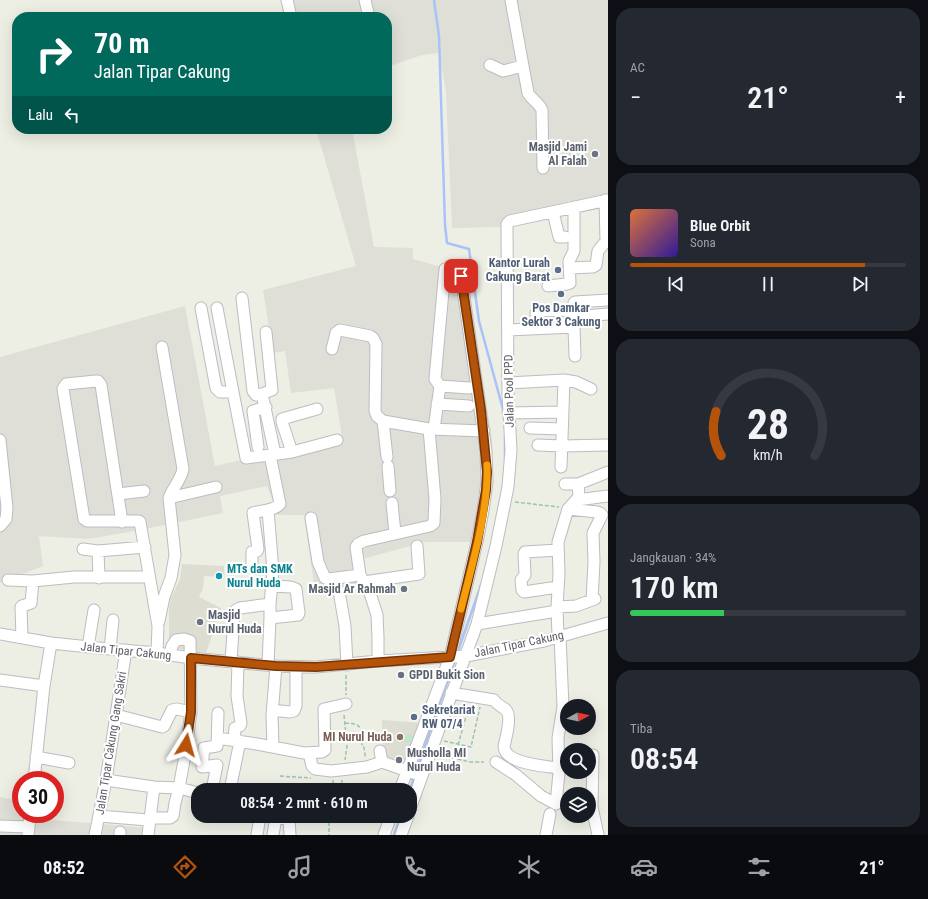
<!DOCTYPE html>
<html lang="id">
<meta charset="utf-8">
<style>
:root{--surface:#171b24;--page:#242831;--text:#f1f3f6;--muted:#9ea1a6;--line:#363941;--accent:#b45309}
body{margin:0;font-family:"Roboto Condensed",sans-serif;background:var(--page);color:var(--text);height:100vh;display:flex;flex-direction:column;font-size:15px;white-space:nowrap}
*{box-sizing:border-box;margin:0}
p{font-size:13px;color:var(--muted)}
.icon{flex:none;width:22px;height:22px;fill:none;stroke:currentColor;stroke-width:2;stroke-linecap:round;stroke-linejoin:round}
.map{position:relative;flex:1;overflow:hidden}
.panel{display:flex;flex-direction:column;gap:8px;padding:8px;background:#0d0f14;width:320px}
.panel>*{flex:none}
.top-card{position:absolute;left:12px;top:12px;width:380px;height:122px;border-radius:16px;box-shadow:0 4px 16px #0002;background:#00695c;color:#fff;overflow:hidden}
.needle{width:26px;rotate:82deg}
.fabs{position:absolute;left:560px;top:699px;display:grid;gap:8px}
.fabs a{display:grid;place-items:center;width:36px;height:36px;border-radius:50%;background:var(--surface);box-shadow:0 4px 16px #0002;font-size:20px}
.speed{position:absolute;left:12px;top:771px;display:flex;gap:8px;font-size:20px;font-weight:700;text-align:center}
.speed>*{display:grid;place-content:center;width:52px;height:52px;border-radius:50%;background:var(--surface);box-shadow:0 4px 16px #0002;line-height:1}
.speed .limit{border:6px solid #d22;background:#fff;color:#111}
.pin{position:absolute;display:grid;place-items:center;width:34px;height:34px;color:#fff;margin:-17px;border-radius:8px;box-shadow:0 2px 6px #0006}
.me{position:absolute;width:44px;margin:-22px;rotate:8deg;stroke-linejoin:round;filter:drop-shadow(0 0 3px #0008)}
.turn{display:flex;align-items:center;gap:14px;height:84px;padding:0 16px;font-size:18px}
.turn .icon{width:52px;height:52px;stroke-width:2.5}
.turn b{display:block;font-size:28px;line-height:34px}
.then{display:flex;align-items:center;height:38px;padding:0 16px;background:#0003;gap:8px;font-size:15px}
.big{font-size:30px;font-weight:600;line-height:1.1}
.panel .tile{flex:1;display:flex;flex-direction:column;justify-content:center;gap:6px;min-width:0;padding:0 14px;border-radius:16px;background:var(--page)}
.panel .dial{align-items:center;gap:0}
.dial svg{height:104px;overflow:visible;fill:none;stroke:var(--line);stroke-width:7;stroke-linecap:round;text-anchor:middle}
.dial text{fill:var(--text);stroke:none}
.song{display:flex;align-items:center;gap:12px}
.cover{width:48px;height:48px;border-radius:6px;background:linear-gradient(135deg,hsl(20 70% 55%),hsl(250 70% 35%))}
.played{height:4px;border-radius:2px;background:linear-gradient(90deg,var(--accent) 85%,var(--line) 85%)}
.keys{display:flex;justify-content:space-around;direction:ltr}
.heat{display:flex;justify-content:space-between;align-items:center;font-size:22px;direction:ltr}
.charge{height:6px;border-radius:3px;background:linear-gradient(90deg,#34c759 34%,var(--line) 0)}
.trip{position:absolute;left:191px;top:783px;width:226px;height:40px;border-radius:16px;background:var(--surface);box-shadow:0 4px 16px #0002;font-weight:600;line-height:40px;text-align:center}
.menu{display:flex;height:64px;justify-content:space-around;align-items:center;background:#090b0e;color:var(--muted)}
.menu .icon{width:28px;height:28px}
.menu .current{color:var(--accent)}
.menu b{font-size:18px;color:var(--text)}
main{display:flex;flex:1;min-height:0}
.map>svg:first-child{display:block}
.industrial{fill:#dfdfd8}
.education{fill:#ddddd2}
.green{fill:#c2e4ca}
.lines{fill:none;stroke-linecap:round;stroke-linejoin:round}
.stream{stroke:#a9c3f9;stroke-width:2.5}
.minor-casing{stroke:#bcbcc2;stroke-width:13}
.path{stroke:#9cc3b1;stroke-width:1.5;stroke-dasharray:4 2;stroke-linecap:butt}
.minor{stroke:#fff;stroke-width:11}
.route-casing{stroke:#753606;stroke-width:10}
.route{stroke:#b45309;stroke-width:7}
.slow{stroke:#f59e0b;stroke-width:7}
.worship-dot{fill:#6b7280;stroke:#fff;stroke-width:1.5}
.service-dot{fill:#5c6f8a;stroke:#fff;stroke-width:1.5}
.culture-dot{fill:#0f9aa8;stroke:#fff;stroke-width:1.5}
.education-dot{fill:#8d6e63;stroke:#fff;stroke-width:1.5}
.labels{text-anchor:middle;stroke-width:4;stroke-linejoin:round;paint-order:stroke}
.worship-label{font-size:12px;font-weight:bold;fill:#5b616d;stroke:#fff;text-anchor:start}
.service-label{font-size:12px;font-weight:bold;fill:#4e5e75;stroke:#fff;text-anchor:end}
.street-label{font-size:12px;fill:#5c5e64;stroke:#fff}
.culture-label{font-size:12px;font-weight:bold;fill:#0d838f;stroke:#fff;text-anchor:start}
.education-label{font-size:12px;font-weight:bold;fill:#785e54;stroke:#fff;text-anchor:end}
</style>
<main>
<div class="map">
<svg width="608" height="835" viewBox="0 0 608 835">
<rect width="100%" height="100%" fill="#edeee4"/>
<!-- industrial -->
<path class="industrial" d="M281,0H608V206L500,227L452,228L446,91L439,53L422,55L387,67V17H285Z
M316,129H352L374,247L413,248V259L467,274L492,439L491,498L478,542H425L359,560L368,583L315,591L304,515H278L267,486L220,496L223,513L145,529L88,539L39,536L43,566L0,583V357L185,306L215,466L342,437L334,388L291,393L285,351L273,353L263,290L356,266Z
M0,797L21,801V814H53L52,820L150,828L149,835H0Z"/>
<!-- education -->
<path class="education" d="M182,564L224,566V577L204,576L203,588L199,597L221,608L206,653L169,647V608L171,598L180,579Z
M382,720L423,723L404,771L387,765L383,751Z"/>
<!-- green -->
<path class="green" d="M395,734L413,735V742H395Z"/>
<g class="lines">
<!-- stream -->
<path class="stream" d="M434,0L439,36L445,225L447,243L469,249L479,321L504,413
M505,438V459
M457,654L481,585
M416,771L455,660
M410,790L414,777
M394,835L401,816"/>
<defs>
<path id="minor" d="M287,0L291,17
M365,0L369,17
M490,65L503,71L523,66L511,0
M523,66L528,93C532,100 539,103 542,110L543,168
M553,212L559,237H565
M569,268L593,267L596,265L598,251L606,241L605,200
M548,286L567,284L570,283L569,261L574,251V207
M242,298L253,391L256,395L262,394L275,454
M201,308L216,388L220,392H233L217,308
M574,310V303L575,302L608,300
M574,317L608,314
M537,329L536,313L538,311L574,310V327
M508,330L574,327L575,356
M332,349L336,333L340,330L370,336L373,338L376,344L375,411L377,416L383,421L429,429L484,431
M508,383L564,380L576,382L591,389
M440,386L469,388
M233,392L246,458L270,455
M262,394L272,390L266,332
M437,404L469,406
M508,413L563,412
M383,421L387,457
M530,428L562,429
M434,429L440,386L435,379L445,269
M0,440L7,508L6,519L0,526
M538,445L562,446L608,445
M258,447L253,411L266,407
M292,452L282,422V419L317,409
M388,466L390,491
M561,467L564,380
M565,484H578L608,472
M118,494L144,491
M169,498L216,487
M577,500L608,496
M392,503L395,533
M568,509L597,512L600,513L602,515L593,533L594,562L592,600
M311,518L318,562L325,578L328,579L360,575
M122,522L101,385L98,381H96L66,384L64,387L63,389L84,519L87,521H139L140,522L158,626L157,653
M83,549L98,551L145,547
M98,551L99,578
M252,567V552L257,551L258,549L253,513C262,510 274,511 280,504L270,455L292,452L337,440
M8,580L33,581L74,577H149
M364,582L419,574L417,546
M558,587L524,592L522,590L521,580L525,575L524,554L525,552L558,550
M339,591L345,626L347,665
M557,607L559,574L558,542L568,509L579,497L578,484
M270,618L298,615L299,613L296,589L291,587L272,586
M159,621L164,597L171,578L175,555L169,498C173,487 181,480 183,469L162,347
M477,624L557,611
M0,634L51,643L99,648L157,653L191,658L276,666L316,667L378,661L466,656L544,641L608,623
M558,637L557,607L576,606L595,599
M22,638L21,607L22,606L31,603L33,581
M88,647L94,610
M110,649L113,620
M231,661L234,617L236,610L240,608L270,604
M378,661V637L377,615L370,593L360,575L356,547L358,544L364,541L430,526L434,523L435,499L429,429
M268,665L270,618V604L273,571L268,510
M0,680L44,686
M451,693L494,700C498,706 502,706 506,710C512,716 506,738 504,746C504,764 545,766 558,768
M273,710L289,712L294,711L296,706V667
M116,715L162,727L164,726L172,710L177,709L191,712
M218,738L257,744L304,753L322,752L325,750L324,709L346,704
M234,740L235,728L240,726L241,723L237,696L238,662
M273,747L272,715L276,666
M380,751L382,762L422,776
M309,753L312,766L315,769L331,771L367,767L382,762
M593,755L592,807L598,835
M36,757L69,763
M496,762L516,775L541,796L556,804L559,773L558,738L563,707L560,636
M34,780L44,686L51,643
M106,780L154,787L179,788L198,793
M212,790L217,765L202,767L204,748L217,746L218,713
M230,790L240,741
M400,790L450,657L477,542L483,511L487,482L486,451L461,276
M410,809L477,624L496,546L508,487L511,450L508,393L507,224L510,221L608,200
M99,816L148,820L149,818H170L173,816L175,803L179,788L185,755L191,712L190,641L184,639L176,640L172,646L170,655
M273,816L289,819L290,835
M0,826L29,827L28,835
M29,827L30,814
M95,835L106,780L126,650
M120,835V832
M148,835L154,787
M257,835L260,816
M273,835L276,817
M384,835L391,816
M401,835L408,816
M546,835L550,814"/>
</defs>
<!-- minor casing -->
<use href="#minor" class="minor-casing"/>
<!-- path -->
<path class="path" d="M515,502L559,507
M346,675V695
M344,715L347,746L345,760
M345,723C363,724 361,727 362,743C362,748 363,744 364,748C365,751 365,755 365,758
M444,741L471,747L480,707
M458,745L469,706
M440,755L470,762H484
M280,776L311,778
M333,780L334,790
M341,790L342,780
M329,816V835"/>
<!-- minor -->
<use href="#minor" class="minor"/>
</g>
<g class="lines">
<defs>
<path id="route" d="M186,745L191,712V658L276,666L316,667L450,657L477,542L486,490L487,472L481,410L461,276"/>
</defs>
<!-- route casing -->
<use href="#route" class="route-casing"/>
<!-- route -->
<use href="#route" class="route"/>
<!-- slow -->
<path class="slow" d="M461,609C472,565 489,509 487,465"/>
</g>
<!-- markers -->
<g class="worship-dot">
<circle cx="595" cy="154" r="4"/>
<circle cx="404" cy="589" r="4"/>
<circle cx="200" cy="622" r="4"/>
<circle cx="401" cy="675" r="4"/>
<circle cx="399" cy="760" r="4"/>
</g>
<g class="service-dot">
<circle cx="558" cy="270" r="4"/>
<circle cx="561" cy="294" r="4"/>
<circle cx="414" cy="717" r="4"/>
</g>
<circle class="culture-dot" cx="219" cy="576" r="4"/>
<circle class="education-dot" cx="400" cy="737" r="4"/>
<g class="labels">
<!-- worship labels -->
<g class="worship-label">
<text x="587" y="151" text-anchor="end">Masjid Jami<tspan x="587" dy="14">Al Falah</tspan></text>
<text x="396" y="593" text-anchor="end">Masjid Ar Rahmah</text>
<text x="208" y="619">Masjid<tspan x="208" dy="14">Nurul Huda</tspan></text>
<text x="409" y="679">GPDI Bukit Sion</text>
<text x="407" y="757">Musholla MI<tspan x="407" dy="14">Nurul Huda</tspan></text>
</g>
<!-- service labels -->
<g class="service-label">
<text x="550" y="267">Kantor Lurah<tspan x="550" dy="14">Cakung Barat</tspan></text>
<text x="561" y="312" text-anchor="middle">Pos Damkar<tspan x="561" dy="14">Sektor 3 Cakung</tspan></text>
<text x="422" y="714" text-anchor="start">Sekretariat<tspan x="422" dy="14">RW 07/4</tspan></text>
</g>
<!-- street labels -->
<g class="street-label">
<text transform="translate(509 391) rotate(-91)" y="4">Jalan Pool PPD</text>
<text transform="translate(519 644) rotate(-12)" y="4">Jalan Tipar Cakung</text>
<text transform="translate(126 651) rotate(6)" y="4">Jalan Tipar Cakung</text>
<text transform="translate(111 743) rotate(-81)" y="4">Jalan Tipar Cakung Gang Sakri</text>
</g>
<!-- culture labels -->
<g class="culture-label">
<text x="227" y="573">MTs dan SMK<tspan x="227" dy="14">Nurul Huda</tspan></text>
</g>
<!-- education labels -->
<g class="education-label">
<text x="392" y="741">MI Nurul Huda</text>
</g>
</g>
</svg>
<div class="fabs">
<a><svg class="needle" viewBox="-14 -14 28 28"><path d="M0-13l5 13h-10z" fill="#e53935"/><path d="M0 13l5-13h-10z" fill="#9ea1a6"/></svg></a>
<a><svg class="icon" aria-label="search" viewBox="0 0 24 24"><circle cx="10" cy="10" r="6"/><path d="M15 15l6 6"/></svg></a>
<a><svg class="icon" aria-label="layers" viewBox="0 0 24 24"><path d="M12 4l9 5-9 5-9-5zM3 14l9 5 9-5"/></svg></a>
</div>
<div class="speed"><div class="limit">30</div></div>
<div class="pin" style="left:461px;top:276px;background:#d93025"><svg class="icon" aria-label="arrive" viewBox="0 0 24 24"><path d="M6 21V4h12l-3 4 3 4H6"/></svg></div>
<svg class="me" style="left:186px;top:745px" viewBox="-20 -20 40 40"><path d="M0-17L14 15 0 8-14 15z" fill="#b45309" stroke="#fff" stroke-width="4"/></svg>
<div class="trip">08:54 · 2 mnt · 610 m</div>
<div class="top-card">
<div class="turn"><svg class="icon" aria-label="right" viewBox="0 0 24 24"><path d="M7 20v-9h11M14 6l5 5-5 5"/></svg><div><b>70 m</b>Jalan Tipar Cakung</div></div>
<div class="then">Lalu<svg class="icon" aria-label="left" viewBox="0 0 24 24"><path d="M17 20v-9H6M10 6l-5 5 5 5"/></svg></div>
</div>
</div>
<section class="panel">
<div class="tile"><p>AC</p>
<div class="heat"><a>−</a><b class="big">21°</b><a>+</a></div>
</div>
<div class="tile">
<div class="song"><i class="cover"></i><div><b>Blue Orbit</b><p>Sona</p></div></div>
<div class="played"></div>
<div class="keys"><svg class="icon" aria-label="previous" viewBox="0 0 24 24"><path d="M18 5L8 12l10 7zM5 5v14"/></svg><svg class="icon" aria-label="pause" viewBox="0 0 24 24"><path d="M8 5v14M16 5v14"/></svg><svg class="icon" aria-label="next" viewBox="0 0 24 24"><path d="M6 5l10 7-10 7zM19 5v14"/></svg></div>
</div>
<div class="tile dial"><svg viewBox="0 0 100 80">
<path d="M14 69A42 42 0 1 1 86 69"/>
<path d="M14 69A42 42 0 0 1 10 35" stroke="#b45309"/>
<text x="50" y="56" font-size="32" font-weight="700">28</text>
<text x="50" y="72" font-size="11">km/h</text>
</svg></div>
<div class="tile"><p>Jangkauan · 34%</p><b class="big">170 km</b><div class="charge"></div></div>
<div class="tile"><p>Tiba</p><b class="big">08:54</b></div>
</section>
</main>
<nav class="menu">
<b>08:52</b>
<svg class="icon current" aria-label="directions" viewBox="0 0 24 24"><path d="M12 3l9 9-9 9-9-9zM9 14v-3h6M13 9l2 2-2 2"/></svg>
<svg class="icon" aria-label="music" viewBox="0 0 24 24"><path d="M9 18V5l10-2v13"/><circle cx="6" cy="18" r="3"/><circle cx="16" cy="16" r="3"/></svg>
<svg class="icon" aria-label="phone" viewBox="0 0 24 24"><path d="M5 4h4l2 5-3 2q2 4 5 5l2-3 5 2v4C11 20 4 13 5 4z"/></svg>
<svg class="icon" aria-label="climate" viewBox="0 0 24 24"><path d="M12 3v18M4 7l16 10M4 17L20 7"/></svg>
<svg class="icon" aria-label="car" viewBox="0 0 24 24"><path d="M5 17H2v-5l4-1 3-4h7l3 4 3 1v5h-3M9 17h6M6 11h13"/><circle cx="7" cy="17" r="2"/><circle cx="17" cy="17" r="2"/></svg>
<svg class="icon" aria-label="filters" viewBox="0 0 24 24"><path d="M4 7h16M4 17h16"/><circle cx="9" cy="7" r="2"/><circle cx="15" cy="17" r="2"/></svg>
<b>21°</b>
</nav>
